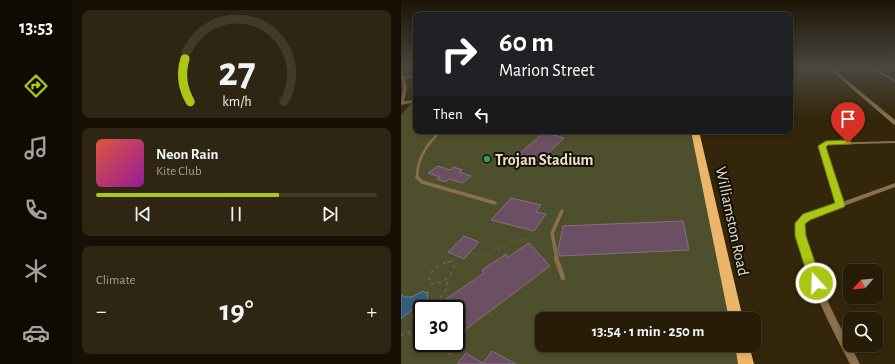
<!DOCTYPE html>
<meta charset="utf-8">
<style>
:root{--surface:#261c08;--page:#2e2512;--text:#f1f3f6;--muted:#a4a19c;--line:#423a29;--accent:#abc614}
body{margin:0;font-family:"Alegreya Sans",sans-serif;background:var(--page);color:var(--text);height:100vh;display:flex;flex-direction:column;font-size:15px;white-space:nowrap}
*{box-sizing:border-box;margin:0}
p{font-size:13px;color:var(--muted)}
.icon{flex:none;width:22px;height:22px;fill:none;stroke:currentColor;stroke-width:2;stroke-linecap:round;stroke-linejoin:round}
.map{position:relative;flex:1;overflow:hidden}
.panel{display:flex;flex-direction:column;gap:10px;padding:10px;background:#150f04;width:329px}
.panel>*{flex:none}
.hud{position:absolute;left:12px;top:12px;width:380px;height:122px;border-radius:8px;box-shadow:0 2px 6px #0003,0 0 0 1px var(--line);background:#202124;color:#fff;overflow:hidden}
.needle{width:26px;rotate:243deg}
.fabs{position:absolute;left:442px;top:264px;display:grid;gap:8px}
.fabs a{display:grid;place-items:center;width:40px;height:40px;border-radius:8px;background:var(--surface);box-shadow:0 2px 6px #0003,0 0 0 1px var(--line);font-size:20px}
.speed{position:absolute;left:12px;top:300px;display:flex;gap:8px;font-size:20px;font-weight:700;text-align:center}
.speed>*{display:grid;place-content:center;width:52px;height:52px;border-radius:50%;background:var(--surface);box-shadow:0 2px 6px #0003,0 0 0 1px var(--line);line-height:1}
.speed .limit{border:2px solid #111;border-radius:6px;background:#fff;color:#111}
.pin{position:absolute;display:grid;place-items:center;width:34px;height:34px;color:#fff;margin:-41px -17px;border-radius:50% 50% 50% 0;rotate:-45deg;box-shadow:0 0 4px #0007}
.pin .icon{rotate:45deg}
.me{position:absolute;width:44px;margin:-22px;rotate:340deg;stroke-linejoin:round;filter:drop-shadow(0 0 3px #0008)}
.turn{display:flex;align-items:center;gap:14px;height:84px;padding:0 20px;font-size:18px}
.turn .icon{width:52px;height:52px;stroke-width:2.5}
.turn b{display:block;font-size:28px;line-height:34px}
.then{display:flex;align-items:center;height:38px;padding:0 20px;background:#0003;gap:8px;font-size:15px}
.big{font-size:30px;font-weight:600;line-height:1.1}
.panel .tile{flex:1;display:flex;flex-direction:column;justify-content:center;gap:6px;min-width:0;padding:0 14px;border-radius:8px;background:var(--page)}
.panel .dial{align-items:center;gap:0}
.dial svg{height:104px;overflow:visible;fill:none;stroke:var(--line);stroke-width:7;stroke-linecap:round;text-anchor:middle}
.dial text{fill:var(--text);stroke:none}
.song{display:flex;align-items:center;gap:12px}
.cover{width:48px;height:48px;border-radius:6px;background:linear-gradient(135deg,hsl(10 70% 55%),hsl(300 70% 35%))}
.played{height:4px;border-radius:2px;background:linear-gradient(90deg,var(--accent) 65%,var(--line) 65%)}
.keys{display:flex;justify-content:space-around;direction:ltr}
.heat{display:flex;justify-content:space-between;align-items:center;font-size:22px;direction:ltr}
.trip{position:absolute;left:134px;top:312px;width:226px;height:40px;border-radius:8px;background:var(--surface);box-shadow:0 2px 6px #0003,0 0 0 1px var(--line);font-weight:600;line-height:40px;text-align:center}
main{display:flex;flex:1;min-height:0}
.tabs{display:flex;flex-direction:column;width:72px;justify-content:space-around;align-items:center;background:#0f0b03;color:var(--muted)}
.tabs .icon{width:28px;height:28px}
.tabs .on{color:var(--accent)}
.tabs b{font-size:18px;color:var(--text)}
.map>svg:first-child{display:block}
.green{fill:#4e502d;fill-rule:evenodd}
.water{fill:#325c7d;stroke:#698496}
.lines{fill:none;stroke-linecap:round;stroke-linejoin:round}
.stream{stroke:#698496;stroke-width:1.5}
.building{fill:#6b5064;stroke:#896d82}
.path-far1{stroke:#70654d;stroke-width:1;stroke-dasharray:1.5 2;stroke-linecap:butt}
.path{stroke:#70654d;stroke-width:1.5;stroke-dasharray:3 4.5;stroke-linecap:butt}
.service-far2{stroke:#896f4c;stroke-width:2.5}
.service-far1{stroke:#896f4c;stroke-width:3.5}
.service{stroke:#896f4c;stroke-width:4.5}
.minor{fill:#896f4c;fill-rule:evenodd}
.tertiary{fill:#896f4c;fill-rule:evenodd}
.primary{fill:#ebb66a;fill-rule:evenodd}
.route{fill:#abc614;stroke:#6f810d}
.leisure-dot{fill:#2e9e5b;stroke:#161006;stroke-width:1.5}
.labels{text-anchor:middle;stroke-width:4;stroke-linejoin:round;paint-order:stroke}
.poi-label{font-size:16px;font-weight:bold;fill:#e9e0d1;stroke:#161006;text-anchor:start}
.street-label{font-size:16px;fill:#e9e0d1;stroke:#161006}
</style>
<main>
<nav class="tabs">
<b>13:53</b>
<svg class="icon on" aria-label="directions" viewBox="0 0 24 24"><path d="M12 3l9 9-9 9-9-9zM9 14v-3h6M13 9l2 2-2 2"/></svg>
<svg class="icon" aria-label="music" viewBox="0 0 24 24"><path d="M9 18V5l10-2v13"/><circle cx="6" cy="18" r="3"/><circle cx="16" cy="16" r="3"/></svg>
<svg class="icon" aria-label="phone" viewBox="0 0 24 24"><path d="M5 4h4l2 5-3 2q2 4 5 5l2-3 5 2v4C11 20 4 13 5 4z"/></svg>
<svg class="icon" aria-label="climate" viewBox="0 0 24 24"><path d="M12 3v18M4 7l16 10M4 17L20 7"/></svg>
<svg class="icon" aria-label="car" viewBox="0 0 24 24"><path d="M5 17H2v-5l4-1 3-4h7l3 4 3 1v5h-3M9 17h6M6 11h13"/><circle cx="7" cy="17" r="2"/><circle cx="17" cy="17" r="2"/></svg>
</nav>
<section class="panel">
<div class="tile dial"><svg viewBox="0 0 100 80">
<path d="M14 69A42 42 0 1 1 86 69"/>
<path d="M14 69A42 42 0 0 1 10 36" stroke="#abc614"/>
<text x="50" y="56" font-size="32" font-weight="700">27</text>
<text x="50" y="72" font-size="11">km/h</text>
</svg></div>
<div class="tile">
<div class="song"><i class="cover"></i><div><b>Neon Rain</b><p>Kite Club</p></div></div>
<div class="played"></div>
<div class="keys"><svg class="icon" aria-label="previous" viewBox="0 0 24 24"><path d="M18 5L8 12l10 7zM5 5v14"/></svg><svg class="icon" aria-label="pause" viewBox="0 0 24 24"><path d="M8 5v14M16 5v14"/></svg><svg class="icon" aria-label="next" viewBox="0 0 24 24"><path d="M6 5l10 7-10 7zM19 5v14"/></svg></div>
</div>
<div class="tile"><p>Climate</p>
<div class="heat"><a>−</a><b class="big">19°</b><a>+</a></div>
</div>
</section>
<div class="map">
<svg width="494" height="364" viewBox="0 0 494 364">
<rect width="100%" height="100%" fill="#33260a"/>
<!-- green -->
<path class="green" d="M15,103V131H294L335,319H141V345H341L345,364H0V115L10,104ZM21,309H55V343H21Z"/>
<!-- water -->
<path class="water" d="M22,291L24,293L27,292L26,302L13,308L0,319V294L3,297H11Z"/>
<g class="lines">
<!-- stream -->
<path class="stream" d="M469,68L488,77L494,82
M0,78L15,76"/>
</g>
<!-- building -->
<path class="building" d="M145,131L151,132L149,134L163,138L137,163L121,159L119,161L112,159Z
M37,166L49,170L53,167L61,170L58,172L70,176L61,183L48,179L45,182L36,179L39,177L27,173Z
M110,198L140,205L135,212L145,214L133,231L90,220Z
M282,221L288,250L159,256L157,250L162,226Z
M63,236L78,242L63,259L47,252Z
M128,243L149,266L60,333L55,324V309H47L42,301L83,273L81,270L105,254L107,257Z
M91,351L115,364H56L65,353L82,363Z"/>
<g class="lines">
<!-- path-far1 -->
<path class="path-far1" d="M52,259L62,249L80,257L110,242L129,238"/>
<!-- path -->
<path class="path" d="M46,262H49L53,267C49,278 40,286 28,283C27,271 36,266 46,262Z
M49,262L53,258
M29,309L44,292L48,278
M7,333L21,340
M0,336L10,330L21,318
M27,343L52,356"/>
<!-- service-far2 -->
<path class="service-far2" d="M16,178C16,158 26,144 40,131"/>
<!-- service-far1 -->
<path class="service-far1" d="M16,177L21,182L94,203
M156,259L151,233L161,211"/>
<!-- service -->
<path class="service" d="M155,258L162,278"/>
<!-- minor -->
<path class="minor" d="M494,141V143L424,145L441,202L494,183V187L408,219L402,224C407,261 423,295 440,328C446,340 453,352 459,364H449C426,319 401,274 396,223L404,215L436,204L419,146L420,143Z"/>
<!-- tertiary -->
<path class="tertiary" d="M427,68H431L494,120V125L492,124Z
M0,72L2,73L6,88L3,101L15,100V102L0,105C0,99 1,94 2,89C2,84 0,77 0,72Z"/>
<!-- primary -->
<path class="primary" d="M290,131H298L342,319H328Z
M334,345H348L353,364H337Z"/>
</g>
<!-- sky -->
<linearGradient id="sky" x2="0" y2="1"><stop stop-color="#1c1506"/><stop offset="0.57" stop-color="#4a473e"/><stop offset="1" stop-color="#4a473e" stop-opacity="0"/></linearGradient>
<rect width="494" height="119" fill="url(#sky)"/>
<!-- route -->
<path class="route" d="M447,140L451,143L450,144L427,145L425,147L444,205L443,207L409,220L404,224L405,236L421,283L420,288L415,289L411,288L409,283L394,236V223L402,214L434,203L417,146L425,141Z"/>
<!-- markers -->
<circle class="leisure-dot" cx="86" cy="159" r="4"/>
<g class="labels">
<!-- poi labels -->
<g class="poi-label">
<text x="94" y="165">Trojan Stadium</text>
</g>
<!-- street labels -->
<g class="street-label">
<text transform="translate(332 221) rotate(78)" y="6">Williamston Road</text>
</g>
</g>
</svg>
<div class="fabs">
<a><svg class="needle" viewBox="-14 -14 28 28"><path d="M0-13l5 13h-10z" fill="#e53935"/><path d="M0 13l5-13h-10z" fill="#a4a19c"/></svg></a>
<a><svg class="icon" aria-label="search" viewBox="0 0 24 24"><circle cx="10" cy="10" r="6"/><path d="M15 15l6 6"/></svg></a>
</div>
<div class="speed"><div class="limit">30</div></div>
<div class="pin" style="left:447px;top:143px;background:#d93025"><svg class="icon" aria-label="arrive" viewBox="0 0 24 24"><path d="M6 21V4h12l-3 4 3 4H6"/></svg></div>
<svg class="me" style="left:415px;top:283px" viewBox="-20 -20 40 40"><circle r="17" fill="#abc614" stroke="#fff" stroke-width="3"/><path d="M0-11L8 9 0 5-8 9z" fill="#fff"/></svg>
<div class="trip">13:54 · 1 min · 250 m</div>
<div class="hud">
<div class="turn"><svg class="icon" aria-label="right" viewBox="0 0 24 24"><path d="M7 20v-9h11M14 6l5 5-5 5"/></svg><div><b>60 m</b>Marion Street</div></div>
<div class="then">Then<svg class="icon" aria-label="left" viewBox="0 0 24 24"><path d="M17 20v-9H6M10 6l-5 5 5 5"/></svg></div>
</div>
</div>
</main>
